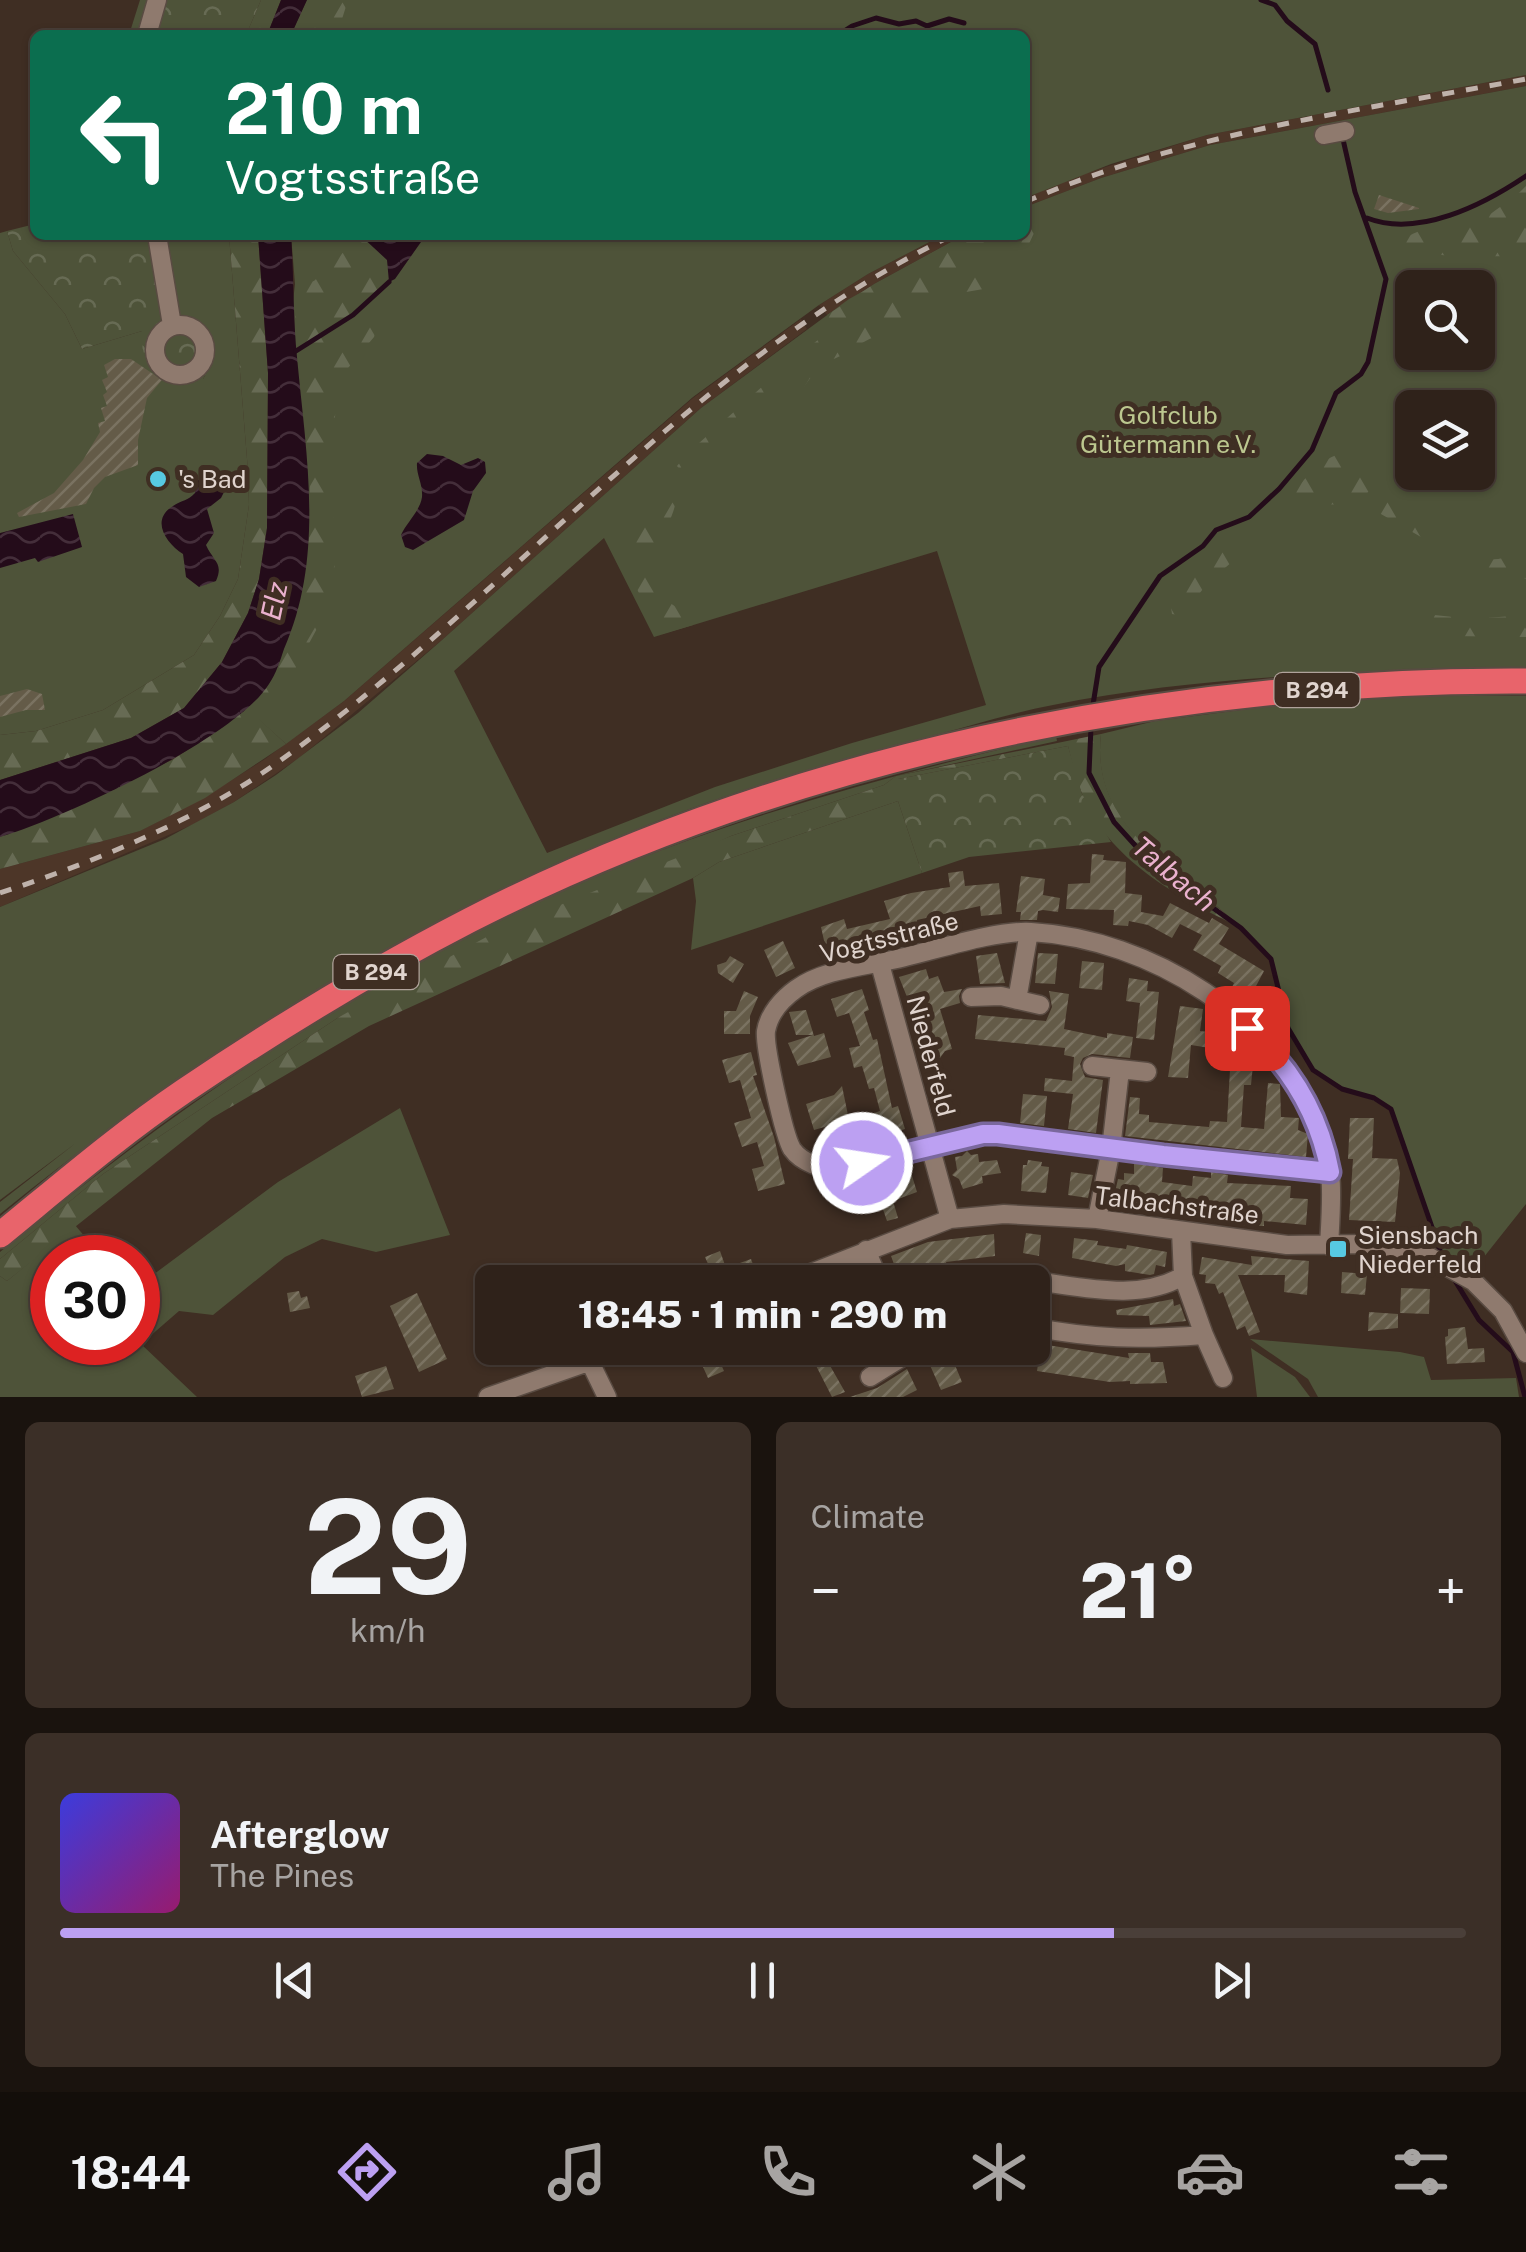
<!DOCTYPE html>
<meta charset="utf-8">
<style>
:root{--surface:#2f221a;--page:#3b2f27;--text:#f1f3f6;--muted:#a7a4a2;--line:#4a3f39;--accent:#bca0f2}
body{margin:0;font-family:"Public Sans",sans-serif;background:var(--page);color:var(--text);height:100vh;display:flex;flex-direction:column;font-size:38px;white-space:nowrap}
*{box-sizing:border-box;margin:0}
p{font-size:32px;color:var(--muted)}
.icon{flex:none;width:55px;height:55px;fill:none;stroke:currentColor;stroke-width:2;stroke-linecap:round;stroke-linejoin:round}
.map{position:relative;height:1397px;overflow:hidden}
.details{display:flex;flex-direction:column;gap:25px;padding:25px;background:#1a130e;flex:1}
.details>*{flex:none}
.top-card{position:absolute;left:30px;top:30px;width:1000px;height:210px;border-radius:15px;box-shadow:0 2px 8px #0004,0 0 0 2px var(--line);background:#0b6e4f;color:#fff;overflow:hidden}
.buttons{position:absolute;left:1395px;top:270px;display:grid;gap:20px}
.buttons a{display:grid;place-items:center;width:100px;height:100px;border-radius:15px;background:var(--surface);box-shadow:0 2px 8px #0004,0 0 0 2px var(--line);font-size:50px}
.speed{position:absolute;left:30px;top:1235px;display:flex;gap:20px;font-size:50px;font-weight:700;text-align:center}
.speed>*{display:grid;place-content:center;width:130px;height:130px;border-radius:50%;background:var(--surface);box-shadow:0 2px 8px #0004,0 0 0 2px var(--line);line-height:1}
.speed .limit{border:15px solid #d22;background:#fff;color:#111}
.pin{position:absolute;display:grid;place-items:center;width:85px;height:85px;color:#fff;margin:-42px;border-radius:20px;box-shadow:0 5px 15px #0006}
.me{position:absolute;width:110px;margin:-55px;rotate:77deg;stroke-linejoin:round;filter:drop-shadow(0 0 8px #0008)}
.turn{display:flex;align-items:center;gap:35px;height:210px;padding:0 30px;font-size:45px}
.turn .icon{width:130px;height:130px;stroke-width:2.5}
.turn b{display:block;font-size:70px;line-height:85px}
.big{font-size:75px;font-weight:800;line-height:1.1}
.details .card{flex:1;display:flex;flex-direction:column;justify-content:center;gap:15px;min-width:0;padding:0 35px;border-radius:15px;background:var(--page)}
.details .dial{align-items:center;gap:0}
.dial b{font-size:130px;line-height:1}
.song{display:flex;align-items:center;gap:30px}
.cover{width:120px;height:120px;border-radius:15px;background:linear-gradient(135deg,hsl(240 70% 55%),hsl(320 70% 35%))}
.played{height:10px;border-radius:5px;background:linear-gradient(90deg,var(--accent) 75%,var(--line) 75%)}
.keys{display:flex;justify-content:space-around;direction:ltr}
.heat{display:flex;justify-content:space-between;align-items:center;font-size:55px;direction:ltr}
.details .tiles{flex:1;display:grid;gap:25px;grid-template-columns:1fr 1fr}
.card:last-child{grid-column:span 2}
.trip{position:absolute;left:475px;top:1265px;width:575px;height:100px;border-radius:15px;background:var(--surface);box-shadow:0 2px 8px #0004,0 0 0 2px var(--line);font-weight:800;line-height:100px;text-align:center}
.tabs{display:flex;height:160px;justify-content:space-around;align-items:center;background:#130e0a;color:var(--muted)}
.tabs .icon{width:70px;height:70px}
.tabs .selected{color:var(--accent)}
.tabs b{font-size:45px;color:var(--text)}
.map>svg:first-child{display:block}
.built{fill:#4d3628}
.grass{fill:#4e5339;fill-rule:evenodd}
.forest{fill:url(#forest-firs)}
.park{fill:url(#park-crowns)}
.water{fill:url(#water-waves)}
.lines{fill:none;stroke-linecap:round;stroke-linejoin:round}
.stream{stroke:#240c1a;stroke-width:5}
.building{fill:url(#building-hatch)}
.minor-casing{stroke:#594b42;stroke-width:21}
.highway-casing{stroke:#594b42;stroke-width:29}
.minor{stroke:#8f7a6e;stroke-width:18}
.highway{stroke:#e8646b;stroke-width:25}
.rail{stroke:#bfb2ab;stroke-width:5;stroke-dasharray:12 12;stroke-linecap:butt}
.route-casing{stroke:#7a689d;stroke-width:25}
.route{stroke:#bca0f2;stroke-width:18}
.poi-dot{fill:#57c9e2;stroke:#3f2e23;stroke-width:4}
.labels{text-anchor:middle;stroke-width:10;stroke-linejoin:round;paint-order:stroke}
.shield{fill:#3f2e23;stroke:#b0a29b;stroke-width:2.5}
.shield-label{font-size:22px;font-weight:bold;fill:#e0d4ce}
.park-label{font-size:25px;fill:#bcc78f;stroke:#3f2e23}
.poi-label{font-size:25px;fill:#e0d4ce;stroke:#3f2e23;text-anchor:start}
.street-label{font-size:25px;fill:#e0d4ce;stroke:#3f2e23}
.water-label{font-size:28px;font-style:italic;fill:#eab1ce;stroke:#3f2e23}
</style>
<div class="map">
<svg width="1526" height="1397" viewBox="0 0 1526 1397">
<defs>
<pattern id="forest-firs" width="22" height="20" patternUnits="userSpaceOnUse" patternTransform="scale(2.5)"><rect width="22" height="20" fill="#4e5339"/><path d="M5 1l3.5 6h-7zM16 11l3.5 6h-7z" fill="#676b54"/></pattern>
<pattern id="park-crowns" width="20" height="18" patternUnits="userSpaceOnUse" patternTransform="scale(2.5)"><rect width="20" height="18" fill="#4e5339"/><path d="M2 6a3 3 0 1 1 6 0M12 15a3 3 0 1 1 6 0" fill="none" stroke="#676b54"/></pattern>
<pattern id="water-waves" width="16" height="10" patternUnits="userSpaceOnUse" patternTransform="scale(2.5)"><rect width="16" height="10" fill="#240c1a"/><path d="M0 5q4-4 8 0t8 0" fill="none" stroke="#442e3a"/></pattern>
<pattern id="building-hatch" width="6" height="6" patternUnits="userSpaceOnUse" patternTransform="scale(2.5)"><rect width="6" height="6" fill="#645b48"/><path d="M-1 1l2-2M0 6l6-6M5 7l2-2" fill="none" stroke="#7a7261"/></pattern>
</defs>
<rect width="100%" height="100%" fill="#3f2e23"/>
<!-- built -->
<path class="built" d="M1526,75V86L1210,145L1101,178L1025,207V198L1071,178L1207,135Z
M943,235H964L874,284L827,315L819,305L868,274Z
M801,319L807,329L701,408L442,640L299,758L234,802L192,825L0,907V869L140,831L205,797L265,759L344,701L693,398Z"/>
<!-- grass -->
<path class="grass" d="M307,0H1526V75L1207,135L1111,164L1025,198V35H291Z
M1526,86V667C1368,672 1209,674 1053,705C1010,713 967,727 925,738C823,765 720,794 624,835C398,930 190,1060 0,1214V1202L76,1143L0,1200V907L165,839L234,802L276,775L358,713L442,640L701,408L849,299L964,235H1025V207L1101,178L1210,145ZM1412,288H1478V352H1412ZM1412,408H1478V472H1412ZM604,538L654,637L937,551L986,705L852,743L715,787L547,853L454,671Z
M7,231L13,251L65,314L82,349L142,331L203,379C221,349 213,324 177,317L165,235H229L248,471L249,505L238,579L220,616L194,655L103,710L36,731L0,735V233Z
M291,235H943L868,274L819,305L693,397L344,701L286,744L246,708L295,284Z
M1407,696H1526V1204L1476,1267L1437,1248L1391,1109C1367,1094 1330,1091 1311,1067C1296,1048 1285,1022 1280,998C1278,986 1277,972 1271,961C1266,951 1254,941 1246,933C1187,871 1089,835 1101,734L1155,721L1288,704Z
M1056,736L1057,741L896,776L884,785L731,836L339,1017L103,1174L0,1259V1252C171,1111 355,982 558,892C719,821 886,776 1056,736Z
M898,801L922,873L691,950L696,901L693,878L719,862Z
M400,1108L450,1235L376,1252L322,1239L285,1257L213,1315L179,1311L141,1344L197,1397H0V1276L7,1281L75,1225L102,1257L52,1258V1342H138V1286L278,1182Z
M1250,1339L1400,1352L1424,1357L1431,1380L1516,1378L1519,1397H1318L1308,1379Z
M1251,1348L1295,1377L1310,1397H1257Z"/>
<!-- forest -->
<path class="forest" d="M261,0H281L267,35H246Z
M307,0H348L337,35H291Z
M1526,186V256C1497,255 1427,261 1405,245L1407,237C1430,223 1452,226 1477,226C1492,210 1511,202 1526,186Z
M1025,214L1034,233L1027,248L993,246L981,255L980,266L1001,272L1035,267L1040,275L1015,279L995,287L943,296L929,304L894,335C855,331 848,373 793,360L834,327L827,315L874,284L964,235H1025Z
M229,235H258L268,373L267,528L259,579L248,613L222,662L184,708L131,738L0,780V735L36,731L103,710L194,655L220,616L238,579L249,505L248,471Z
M360,236L387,260L389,282L378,307L380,318L374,337L338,380L332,453L335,565L320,623L286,686L259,719L286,744L205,798L140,831L0,869V837L172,760L221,728L246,708L297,620L308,566L310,478L296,351L295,284L314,281Z
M783,368H808L811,377L800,392L787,394L765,413L737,427L696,462L694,475L682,472L677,466L689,452Z
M1348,452L1360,458L1377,474C1372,511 1316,510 1292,494C1307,476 1324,455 1348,452Z
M670,475C693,509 645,542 654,579C660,607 686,605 693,625L662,634C647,604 610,558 630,525C640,507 657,491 670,475Z
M1386,490C1414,508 1458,556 1490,559C1503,561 1515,553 1526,546V579C1510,572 1493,573 1475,568L1367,506Z
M1212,550L1236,554L1232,562L1208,582L1183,616L1172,614L1167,580L1203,551Z
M1425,614L1472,619L1526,615V637L1450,636L1428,625Z
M1101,734C1090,830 1181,870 1241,928C1178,897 1107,860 1081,791C1075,776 1072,761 1068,746L898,779V801L719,862L693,878L369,1026L212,1118L7,1281L0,1276V1259L103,1174L339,1017L503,928L731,836L884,785L896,776Z"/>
<!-- park -->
<path class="park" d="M140,0H261L246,35H129Z
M35,224V235H165L177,317C213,325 221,349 203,379L171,387L143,364L142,331L82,349L65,314L13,251L7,231Z
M1068,746L1082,794L1111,842L969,857L922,873L898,801V779Z"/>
<!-- water -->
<path class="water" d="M281,0H307L291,35H267Z
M258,235H291C294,275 293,317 297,357C306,455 325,556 284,649C280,661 276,674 269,684C236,738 62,819 0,837V780L131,738L184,708L222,662L248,613L259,579L267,528L268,373Z
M360,235H433L421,242L395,279L389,282L387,260Z
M427,454L443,456L461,465L478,458L485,462L486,473L473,491L464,520L413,550L405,547L401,535C407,522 420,511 422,497C423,484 416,475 417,463Z
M210,473L217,476L225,490L221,498L207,509L214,533L206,545C213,561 224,563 216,581L199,587L186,577L183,554C166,543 150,520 173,506C182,500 188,501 195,493L194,483Z
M73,514L82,547L38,562L35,558L0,568V533Z"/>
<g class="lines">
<!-- stream -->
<path class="stream" d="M1261,0L1275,5L1287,21L1315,44L1328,90
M794,35L801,31L822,35
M838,35L852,26L876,18L899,24L916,21L927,26L949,19L964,23
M1367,218C1418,238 1483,205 1526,176
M296,351L353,315L389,282
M1092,711L1099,667L1160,576L1203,546L1216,530L1249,517L1279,489L1312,450L1336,393L1361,374L1368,362L1386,279L1355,192L1342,135
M1091,727L1089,773L1114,822L1153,865L1241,928L1271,959L1288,1028L1313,1070L1342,1089L1374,1098L1391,1109L1442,1256
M1454,1279L1479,1320L1513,1352L1525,1397"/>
</g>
<!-- building -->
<path class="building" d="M1379,195L1419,208V209L1388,213L1374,209Z
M115,359H131L162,380L147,398L138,440V465L105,477L94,488L86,504L19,517L17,513L54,493L83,460L100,432L98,423L105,421L101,408L107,406L103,395L107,392L102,380L108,377L104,365Z
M27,689L42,694L45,710H26L0,717V696Z
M1092,854L1104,855L1103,860L1126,862L1125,893L1142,895L1141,912L1163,916L1170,903L1209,923L1212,918L1229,928L1219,944L1264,971L1255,988L1264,992L1267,1000L1263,1010L1232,987L1234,983L1218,973L1221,966L1193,950L1202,935L1180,924L1172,938L1148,925L1129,921L1128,926L1113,925L1114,910L1066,909L1068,884L1090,883Z
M963,871L965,886L999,883L1002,914L981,916L980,906L917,920L919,927L849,946L843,955L837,952L827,954L821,927L844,919L847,929L890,919L884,901L911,893L950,887L948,873Z
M1021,876L1045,879L1043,895L1060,898L1058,912L1043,910L1038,911L1037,920H1020L1021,912H1016Z
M783,941L795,968L776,977L764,950Z
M997,953L1005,983L980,984L976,956Z
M1038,953L1058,954L1055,984L1035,983Z
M730,956L744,964L733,983L718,973L717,965L726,962Z
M1082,961L1104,963L1102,990L1079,988Z
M926,969L929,979L938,976L944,992L962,989L959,996L960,1003L940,1009L952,1049L945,1051L940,1058L928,1057L923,1046L919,1047L916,1034L921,1032L899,977Z
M1129,978L1148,981L1147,991L1159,992L1154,1040L1136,1038L1140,1003L1126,1001Z
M862,989L869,1010L864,1012L873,1040L877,1039L892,1108L898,1106L905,1129L875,1139L868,1115L880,1111L874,1088L869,1089L862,1066L854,1068L849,1048L860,1046L849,1013L837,1017L831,999Z
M744,991L758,997L750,1016V1034H724V1011H736Z
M1049,991L1069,994L1064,1029L1107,1038V1033L1133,1037L1130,1058L1092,1054L1083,1058L1080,1064L1085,1077L1103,1080L1096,1133L1068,1129L1073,1094L1044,1091L1045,1078L1072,1081L1074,1057L1064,1055L1065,1048L975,1039L978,1015L1046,1021L1052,1007Z
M1180,1006L1203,1009L1200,1031L1218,1033L1216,1049L1191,1045L1188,1078L1168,1077Z
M806,1010L814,1036L824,1033L831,1057L798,1066L788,1043L813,1035H796L789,1012Z
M751,1052L757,1075L753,1076L774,1137L785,1184L758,1191L752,1169L764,1166L757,1142L742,1147L734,1123L751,1118L740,1080L729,1083L722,1060Z
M1231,1052L1254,1055L1251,1085H1244L1241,1127L1264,1129L1268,1083L1280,1084L1281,1117L1299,1118L1298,1130L1308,1134L1306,1157L1125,1136L1130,1097L1140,1098L1139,1114L1149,1115V1122L1209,1127L1210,1121L1227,1122Z
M842,1086L849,1120L814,1130L806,1104L834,1095Z
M1023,1094L1047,1096L1044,1126L1020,1123Z
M1350,1118H1374L1372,1158L1397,1159L1400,1173L1395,1222L1349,1220L1353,1159H1348Z
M967,1151L971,1155L978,1154L979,1162L997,1160L1001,1173L982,1176L983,1183L963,1189L959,1179L952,1175L957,1170L955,1157L962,1156Z
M1028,1160L1042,1162L1041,1166L1049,1167L1046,1193L1021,1191L1023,1165H1027Z
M1134,1163L1163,1168L1162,1182L1192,1186L1193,1176L1211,1178V1172L1228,1175L1227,1183L1291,1186L1290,1198L1308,1199L1306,1225L1264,1221V1226L1230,1225L1196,1217V1213L1118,1202L1120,1192H1115L1118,1179L1124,1180V1173L1134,1174Z
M909,1166L917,1192L893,1201L898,1218L887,1221L878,1195L873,1196L869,1183L887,1178L886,1173Z
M1071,1172L1093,1175L1088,1198L1068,1195Z
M1026,1233L1041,1235L1039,1256L1023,1253Z
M994,1234L995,1256L946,1262L947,1265L892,1282L888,1269L895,1267L891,1256L928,1242Z
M1074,1238L1098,1241L1097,1245L1126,1249L1127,1245L1167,1252L1165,1267L1156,1265L1154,1274L1150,1275L1125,1271V1264L1116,1266L1072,1258Z
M720,1251L726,1268L751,1259L758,1278L745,1282H690L712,1273L705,1257Z
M1251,1256L1309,1261L1307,1295L1284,1292L1285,1275H1238L1260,1332L1249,1336L1245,1326L1237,1330L1223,1292L1219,1294L1215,1284L1205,1283L1206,1275L1199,1274L1202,1257L1252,1265Z
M1342,1272L1367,1274L1365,1295L1341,1293Z
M1401,1288L1430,1289L1429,1314L1400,1313Z
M299,1291L301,1298L307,1296L310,1308L290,1312L287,1293Z
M417,1293L447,1359L419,1372L390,1306Z
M1173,1299L1174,1306L1180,1304L1186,1321L1150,1325L1149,1316L1117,1315L1116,1310Z
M1369,1312L1398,1314V1328L1368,1331Z
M1465,1327L1468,1349L1484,1348L1485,1362L1447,1364L1445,1337L1448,1336V1329Z
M1041,1344L1129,1358L1128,1353H1150L1151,1362H1163L1167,1383L1130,1384V1381L1110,1382L1037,1371Z
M807,1348H820L845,1392L832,1397Z
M715,1351L724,1371L708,1378L699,1358Z
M950,1353L962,1382L941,1390L929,1363Z
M386,1366L394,1389L362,1397L355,1376Z
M907,1369L917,1390L903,1397H850L877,1388Z"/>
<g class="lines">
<defs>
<path id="minor" d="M147,35L157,0
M1324,135L1345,131
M157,235L172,325
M155 350a25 25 0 1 1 50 0a25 25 0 1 1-50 0Z
M880,964L950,1219
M971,997L1001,996L1040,1005
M1017,1000L1029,932
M1092,1066L1147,1072
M1097,1219L1111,1149L1120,1070
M1181,1231L1183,1276L1204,1335
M1329,1246C1331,1209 1335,1168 1321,1133C1278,1018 1151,939 1031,932C997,930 939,949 905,957C871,966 825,968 796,989C782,999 769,1014 766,1031C764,1046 784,1136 792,1149C801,1162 824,1171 839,1169L983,1134L998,1133L1244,1164L1329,1171
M866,1250L880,1282
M788,1282L950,1219L1004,1214L1097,1219L1287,1245L1365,1244L1424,1254L1473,1281L1503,1311L1526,1353
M958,1282C1030,1264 1118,1314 1183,1276
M1032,1327C1095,1339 1140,1340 1204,1335L1223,1378
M590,1362L607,1397
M870,1377L912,1351L910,1348
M488,1397L628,1348"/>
<path id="highway" d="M0,1235C60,1186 119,1135 184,1091C276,1029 371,971 470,920C792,756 1166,679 1526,681"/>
</defs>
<!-- minor casing -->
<use href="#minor" class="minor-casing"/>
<!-- highway casing -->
<use href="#highway" class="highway-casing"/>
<!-- minor -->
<use href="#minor" class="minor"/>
<!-- highway -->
<use href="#highway" class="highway"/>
<!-- rail -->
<path class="rail" d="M1025,202C1184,133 1357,111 1526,79
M0,893C96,861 191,823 274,765C509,599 690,362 953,235"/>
</g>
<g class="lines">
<defs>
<path id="route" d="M862,1163L983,1134H998L1163,1155L1330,1172C1319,1113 1291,1067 1247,1028"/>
</defs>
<!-- route casing -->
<use href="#route" class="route-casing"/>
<!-- route -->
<use href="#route" class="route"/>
</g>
<!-- markers -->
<g class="poi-dot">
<circle cx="158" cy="479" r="10"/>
<rect x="1328" y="1239" width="20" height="20" rx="5"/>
</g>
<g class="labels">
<!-- shield labels -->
<g class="shield">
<rect x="1274.5" y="673" width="85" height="34" rx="8"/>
<rect x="333.5" y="955" width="85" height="34" rx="8"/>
</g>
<g class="shield-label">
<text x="1317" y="698">B 294</text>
<text x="376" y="980">B 294</text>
</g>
<!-- park labels -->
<g class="park-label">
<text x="1168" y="424">Golfclub<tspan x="1168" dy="29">Gütermann e.V.</tspan></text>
</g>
<!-- poi labels -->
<g class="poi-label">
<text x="178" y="488">'s Bad</text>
<text x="1358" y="1244">Siensbach<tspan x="1358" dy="29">Niederfeld</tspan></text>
</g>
<!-- street labels -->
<g class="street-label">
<text transform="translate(889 937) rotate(-14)" y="9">Vogtsstraße</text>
<text transform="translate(931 1056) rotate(75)" y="9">Niederfeld</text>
<text transform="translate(1177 1205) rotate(7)" y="9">Talbachstraße</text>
</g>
<!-- water labels -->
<g class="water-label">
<text transform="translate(274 601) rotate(-78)" y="10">Elz</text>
<text transform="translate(1174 874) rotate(40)" y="10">Talbach</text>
</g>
</g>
</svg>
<div class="buttons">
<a><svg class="icon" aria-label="search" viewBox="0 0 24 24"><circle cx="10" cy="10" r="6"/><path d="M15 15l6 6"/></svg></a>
<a><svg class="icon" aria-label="layers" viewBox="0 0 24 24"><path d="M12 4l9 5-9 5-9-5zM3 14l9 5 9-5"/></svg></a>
</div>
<div class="speed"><div class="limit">30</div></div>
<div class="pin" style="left:1247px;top:1028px;background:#d93025"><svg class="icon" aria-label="arrive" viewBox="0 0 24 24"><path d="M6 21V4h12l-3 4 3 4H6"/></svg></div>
<svg class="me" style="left:862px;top:1163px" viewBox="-20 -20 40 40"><circle r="17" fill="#bca0f2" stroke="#fff" stroke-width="3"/><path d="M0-11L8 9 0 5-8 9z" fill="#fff"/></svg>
<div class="trip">18:45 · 1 min · 290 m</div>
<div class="top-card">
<div class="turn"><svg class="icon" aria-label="left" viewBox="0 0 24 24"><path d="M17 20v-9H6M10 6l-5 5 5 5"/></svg><div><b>210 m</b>Vogtsstraße</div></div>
</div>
</div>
<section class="details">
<div class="tiles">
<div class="card dial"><b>29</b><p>km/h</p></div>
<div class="card"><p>Climate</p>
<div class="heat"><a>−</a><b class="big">21°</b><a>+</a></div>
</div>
<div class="card">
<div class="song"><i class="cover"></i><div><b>Afterglow</b><p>The Pines</p></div></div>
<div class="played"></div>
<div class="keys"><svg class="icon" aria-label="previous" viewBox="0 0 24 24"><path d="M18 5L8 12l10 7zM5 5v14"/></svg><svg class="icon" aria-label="pause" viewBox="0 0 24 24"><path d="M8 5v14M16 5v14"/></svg><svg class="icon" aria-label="next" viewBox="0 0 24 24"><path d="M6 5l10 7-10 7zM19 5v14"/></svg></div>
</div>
</div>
</section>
<nav class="tabs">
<b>18:44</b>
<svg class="icon selected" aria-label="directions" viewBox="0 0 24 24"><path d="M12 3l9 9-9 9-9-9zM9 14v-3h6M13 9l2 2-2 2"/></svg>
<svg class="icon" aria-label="music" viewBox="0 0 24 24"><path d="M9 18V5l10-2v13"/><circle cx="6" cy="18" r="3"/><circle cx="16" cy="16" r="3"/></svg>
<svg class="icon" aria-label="phone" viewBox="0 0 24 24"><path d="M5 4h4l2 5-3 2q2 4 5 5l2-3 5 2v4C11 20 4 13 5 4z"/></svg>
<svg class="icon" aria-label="climate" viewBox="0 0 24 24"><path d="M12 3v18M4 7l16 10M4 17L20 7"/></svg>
<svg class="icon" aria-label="car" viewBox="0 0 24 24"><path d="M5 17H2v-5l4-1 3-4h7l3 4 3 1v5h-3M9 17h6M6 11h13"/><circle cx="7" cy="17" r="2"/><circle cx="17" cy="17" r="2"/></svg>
<svg class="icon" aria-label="filters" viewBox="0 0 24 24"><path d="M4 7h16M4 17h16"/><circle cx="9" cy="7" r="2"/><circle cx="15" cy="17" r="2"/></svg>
</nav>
